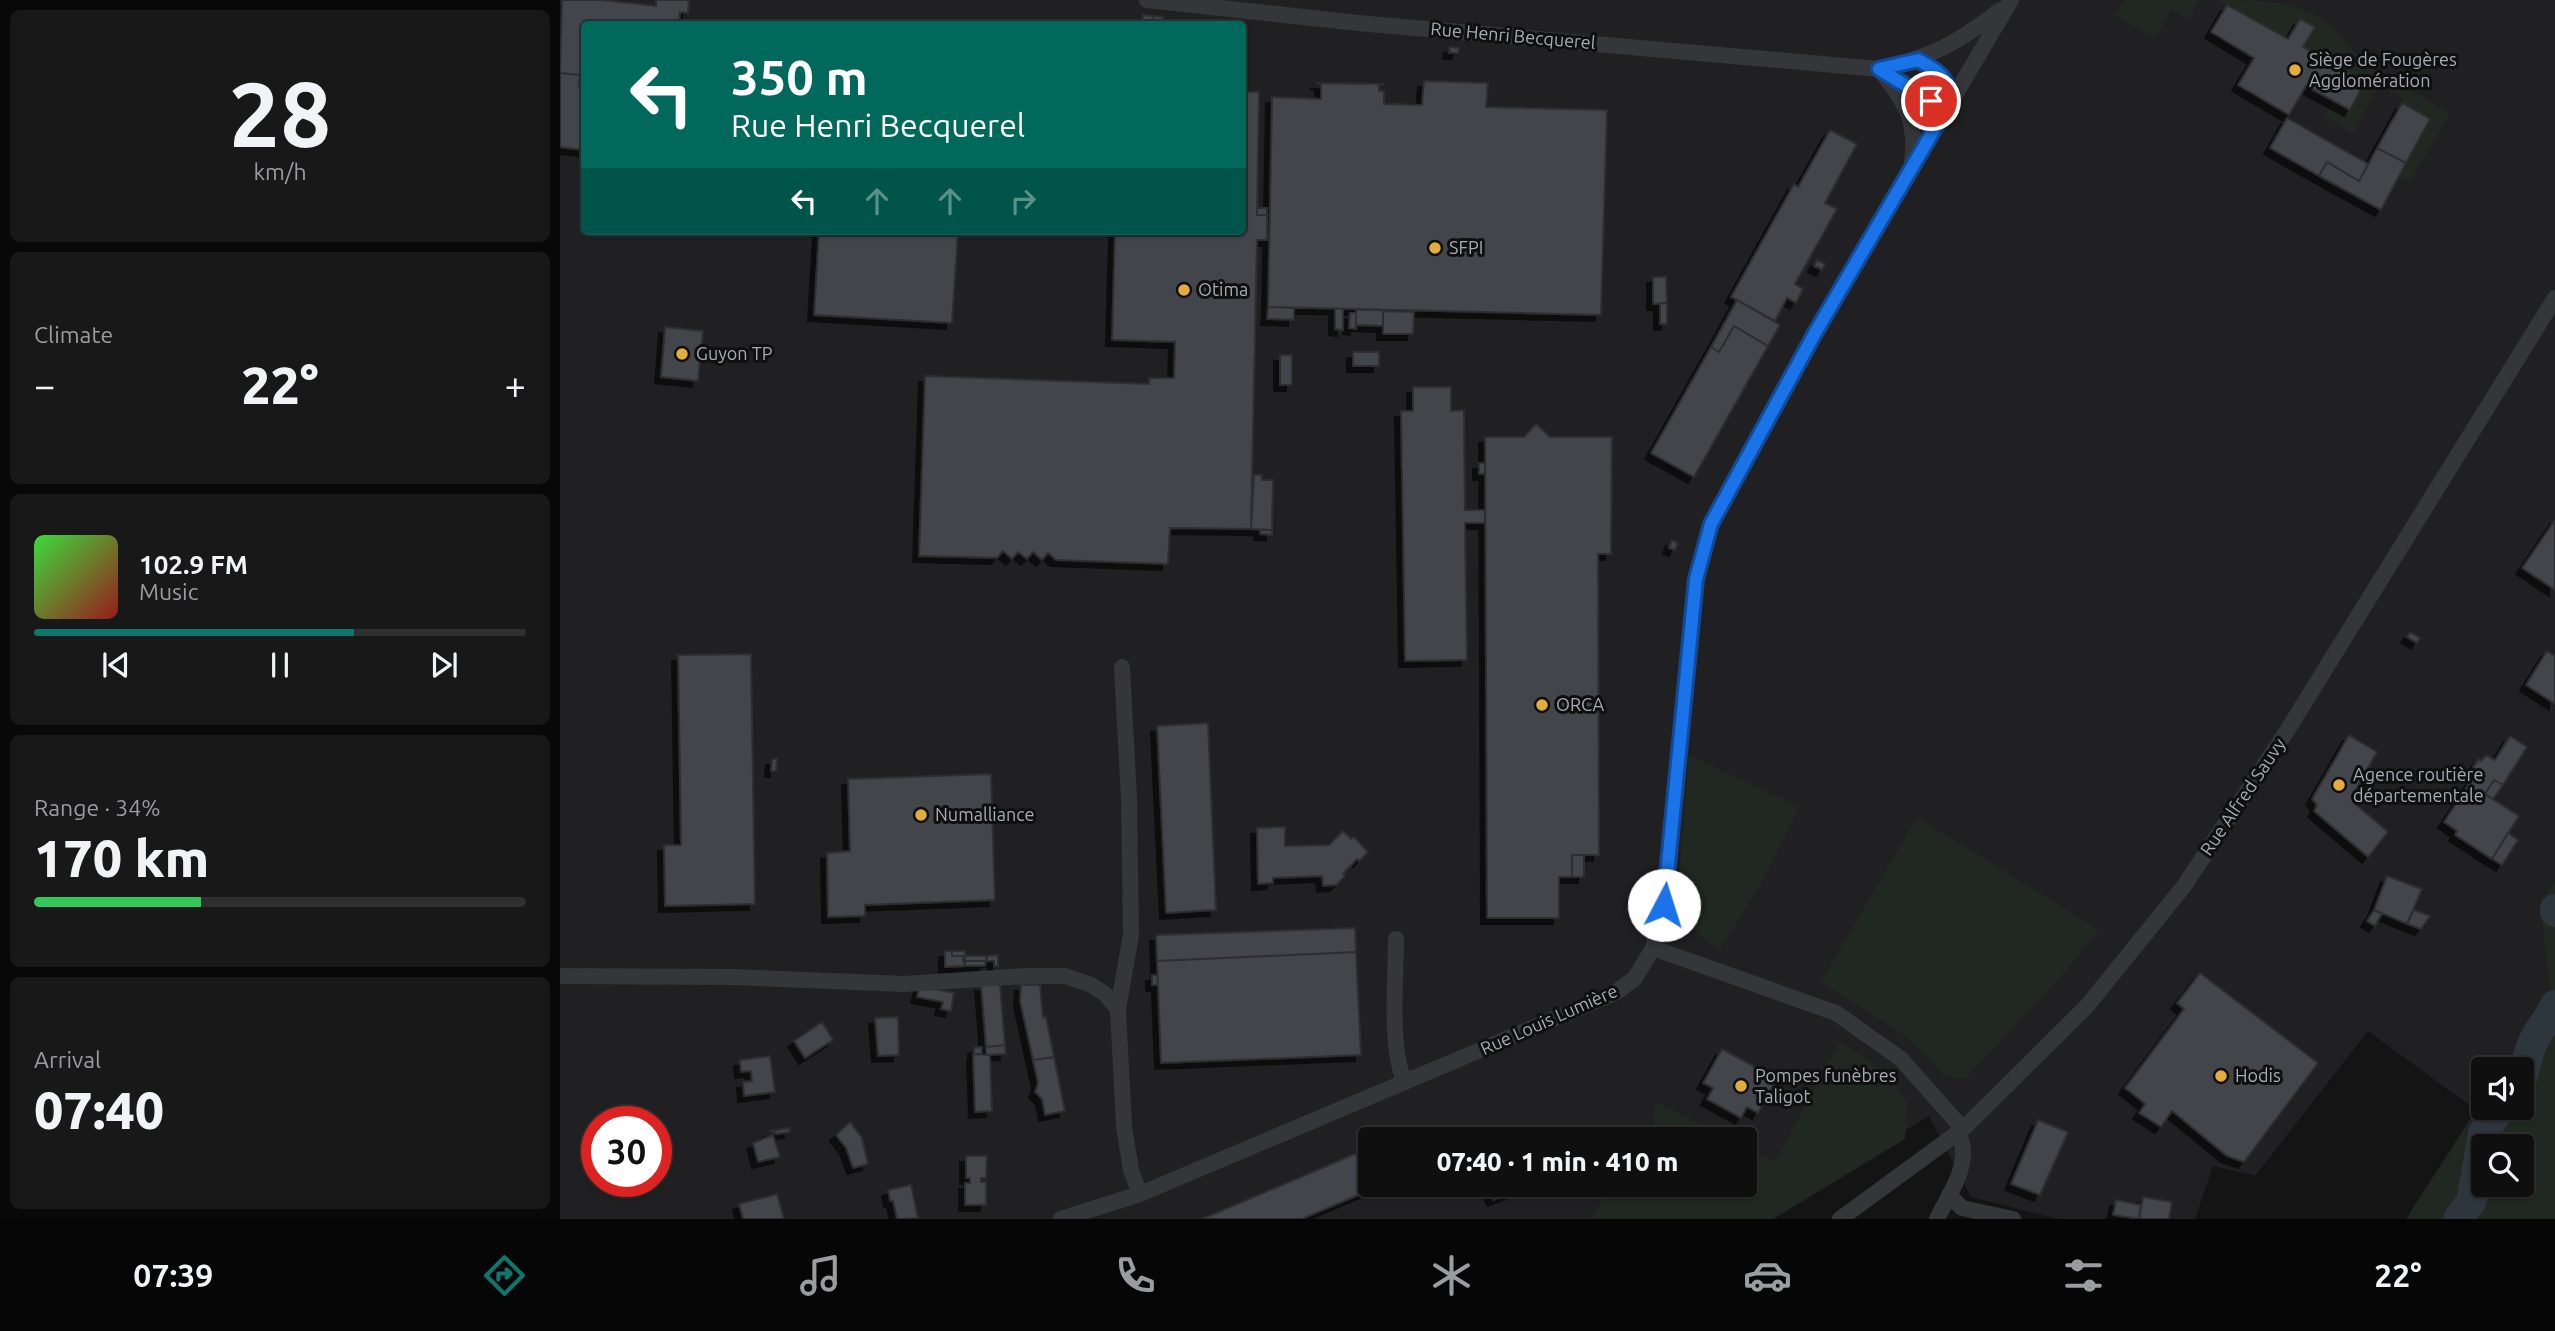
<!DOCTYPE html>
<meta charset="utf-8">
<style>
:root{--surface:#0f0f10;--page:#181819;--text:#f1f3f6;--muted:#9b9c9f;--line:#2f2f30;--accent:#0f766e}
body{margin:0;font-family:Ubuntu,sans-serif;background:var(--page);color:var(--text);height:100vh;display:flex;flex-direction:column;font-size:26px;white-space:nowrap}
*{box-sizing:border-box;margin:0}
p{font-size:23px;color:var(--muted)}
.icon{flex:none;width:38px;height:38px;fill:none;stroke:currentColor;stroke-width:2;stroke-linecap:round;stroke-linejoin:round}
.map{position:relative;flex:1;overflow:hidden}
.side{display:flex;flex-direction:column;gap:10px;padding:10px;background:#080809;width:560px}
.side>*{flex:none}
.top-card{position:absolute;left:21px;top:21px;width:665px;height:214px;border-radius:7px;box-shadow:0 2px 5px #0004,0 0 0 2px var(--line);background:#00695c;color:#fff;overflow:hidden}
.tools{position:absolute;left:1911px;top:1057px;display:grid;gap:14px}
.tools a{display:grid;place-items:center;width:63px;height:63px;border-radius:7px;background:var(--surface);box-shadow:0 2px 5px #0004,0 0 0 2px var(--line);font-size:35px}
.speed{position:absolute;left:21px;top:1106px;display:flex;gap:14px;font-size:35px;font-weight:700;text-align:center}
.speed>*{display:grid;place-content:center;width:91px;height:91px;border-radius:50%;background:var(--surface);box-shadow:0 2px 5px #0004,0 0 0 2px var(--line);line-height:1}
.speed .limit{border:10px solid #d22;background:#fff;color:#111}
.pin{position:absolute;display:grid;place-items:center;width:60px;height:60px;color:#fff;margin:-30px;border:4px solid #fff;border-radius:50%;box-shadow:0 2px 7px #0007}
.me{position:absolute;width:77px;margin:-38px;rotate:5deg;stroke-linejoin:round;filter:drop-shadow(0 0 5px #0008)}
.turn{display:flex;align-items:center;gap:24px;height:147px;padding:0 35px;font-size:32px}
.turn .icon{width:91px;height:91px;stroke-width:2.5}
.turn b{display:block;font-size:49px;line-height:60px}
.lanes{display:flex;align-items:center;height:66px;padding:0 35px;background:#0003;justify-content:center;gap:35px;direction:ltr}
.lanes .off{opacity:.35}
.big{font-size:52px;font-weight:800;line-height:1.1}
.side .widget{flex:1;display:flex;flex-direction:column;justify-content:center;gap:10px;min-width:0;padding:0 24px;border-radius:10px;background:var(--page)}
.side .dial{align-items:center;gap:0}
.dial b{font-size:91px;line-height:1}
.song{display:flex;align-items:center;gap:21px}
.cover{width:84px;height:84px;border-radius:10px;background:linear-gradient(135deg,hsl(120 70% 55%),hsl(0 70% 35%))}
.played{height:7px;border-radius:4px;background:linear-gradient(90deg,var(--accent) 65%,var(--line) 65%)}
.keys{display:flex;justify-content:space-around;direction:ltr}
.heat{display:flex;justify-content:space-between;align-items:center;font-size:38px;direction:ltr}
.charge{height:10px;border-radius:5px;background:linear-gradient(90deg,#34c759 34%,var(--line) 0)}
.trip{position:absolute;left:798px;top:1127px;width:399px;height:70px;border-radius:7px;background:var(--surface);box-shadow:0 2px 5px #0004,0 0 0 2px var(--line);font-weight:800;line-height:70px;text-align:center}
.dock{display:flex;height:112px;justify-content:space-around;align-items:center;background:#060606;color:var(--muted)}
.dock .icon{width:49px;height:49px}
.dock .on{color:var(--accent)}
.dock b{font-size:32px;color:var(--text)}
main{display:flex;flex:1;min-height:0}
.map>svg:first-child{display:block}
.built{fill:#202022;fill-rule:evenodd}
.green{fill:#202821;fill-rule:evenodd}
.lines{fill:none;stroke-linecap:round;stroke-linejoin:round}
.river{stroke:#2e363d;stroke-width:30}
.building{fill:#434448;stroke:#2e2e31;stroke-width:2;filter:url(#shadow)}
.minor{stroke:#35363a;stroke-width:16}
.route-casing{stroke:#114b97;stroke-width:18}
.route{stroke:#1a73e8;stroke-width:12}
.poi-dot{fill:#e4ac3d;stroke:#0f0f10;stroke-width:2.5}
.labels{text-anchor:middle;stroke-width:6;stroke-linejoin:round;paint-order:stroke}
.street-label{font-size:18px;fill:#a6abb5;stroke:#0f0f10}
.poi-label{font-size:18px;fill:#a6abb5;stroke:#0f0f10;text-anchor:start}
</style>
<main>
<section class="side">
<div class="widget dial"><b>28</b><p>km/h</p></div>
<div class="widget"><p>Climate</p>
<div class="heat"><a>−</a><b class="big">22°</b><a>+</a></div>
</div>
<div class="widget">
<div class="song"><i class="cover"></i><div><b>102.9 FM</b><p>Music</p></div></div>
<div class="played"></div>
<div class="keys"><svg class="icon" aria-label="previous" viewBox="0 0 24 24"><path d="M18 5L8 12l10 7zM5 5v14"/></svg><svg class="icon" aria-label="pause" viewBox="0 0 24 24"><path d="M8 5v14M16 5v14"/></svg><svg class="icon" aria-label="next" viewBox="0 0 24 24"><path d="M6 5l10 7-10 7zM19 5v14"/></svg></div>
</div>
<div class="widget"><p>Range · 34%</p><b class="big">170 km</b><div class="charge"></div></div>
<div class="widget"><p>Arrival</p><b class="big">07:40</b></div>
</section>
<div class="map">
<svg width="1995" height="1219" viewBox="0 0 1995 1219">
<defs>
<filter id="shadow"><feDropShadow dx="-6" dy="6" stdDeviation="0" flood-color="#0009"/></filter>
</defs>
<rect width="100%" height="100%" fill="#141415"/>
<!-- built -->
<path class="built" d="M0,0H1995V881L1980,900L1991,1003L1943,1069H1923V1099L1916,1110L1808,1031L1695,1176L1653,1166L1635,1219H1498L1411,1197L1369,1116L1199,1219H0ZM24,24H682V231H24ZM37,1122H96V1181H37ZM810,1139H1185V1185H810Z"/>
<!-- green -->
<path class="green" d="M1564,0H1639L1628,20L1615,11H1611L1595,38L1555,16Z
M1658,0C1703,0 1742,0 1776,30C1792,47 1802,65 1824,75L1793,134L1765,116L1773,101L1790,110L1805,82L1743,47L1754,27L1740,19L1728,39Z
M1835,84H1840L1890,114L1849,183L1838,177L1870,119L1842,103L1843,98L1829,92Z
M1129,755L1239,807L1200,885L1160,949L1144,940L1129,922L1117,902Z
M1357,817L1539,930L1501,977L1406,1078L1395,1079L1381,1073L1371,1060L1341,1033L1261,982Z
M1995,881V1219H1846L1923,1099V1108H1962V1069H1943L1991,1003L1980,900ZM1962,1146V1185H1923V1146Z
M1280,1041L1325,1072L1347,1102L1345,1139L1213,1219H1031L1050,1185H1185V1147L1215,1162Z
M1095,1101L1169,1139H1092Z"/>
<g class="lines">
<!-- river -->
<path class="river" d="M1995,909V912
M1962,1079C1966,1066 1968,1052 1974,1040C1980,1027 1990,1018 1995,1005
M1898,1219L1911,1202L1923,1133L1941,1108"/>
</g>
<!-- building -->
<path class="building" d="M2,0H42L96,6V0H129L128,13L120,12L119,24H24V87H19L20,75L0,73Z
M1667,5L1728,39L1740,19L1755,27L1743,47L1805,82L1790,110L1746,86L1729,115L1678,85L1694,58L1651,32Z
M583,15L593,16V24H582Z
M593,16L603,17V24H593Z
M890,47L899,48L898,53H889Z
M0,73L20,75L19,87H24V150L0,147Z
M864,81L928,83L926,107L1047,110L1041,315L708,307L712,97L761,99V84L756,83L824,84L819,85V91H824V104L862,105Z
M682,92H699L697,215H707V240H697L691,529L610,528L608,564L496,560L488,553L482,560L473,552L467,559L458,552L452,559L443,551L437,558L359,556L365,376L589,384V378H614L615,342L552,340L555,231H682Z
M1842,103L1870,119L1846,163L1817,148Z
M1727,118L1808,164L1799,181L1767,162L1759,176L1710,148Z
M1270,130L1297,144L1265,203L1277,209L1235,284L1243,289L1236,303L1227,298L1215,321L1171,297L1234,184L1238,187Z
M1817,148L1846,163L1821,210L1759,176L1767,162L1799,181Z
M697,208H707V215H697Z
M259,231H398L392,323L254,315Z
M1257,260L1265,264L1262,270L1254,266Z
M1093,277H1106L1107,303L1093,304Z
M1177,300L1220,325L1208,346L1174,326L1159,352L1151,347Z
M1100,303H1107V324H1100Z
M708,307L734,308V320L707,319Z
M775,309H783V330L775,329Z
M796,310H823V326L796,325Z
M823,311L854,312L853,334H823Z
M790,313H796V329L789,328Z
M1174,326L1208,346L1134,477L1091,453L1151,347L1159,352Z
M105,327L143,331L138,381L101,377Z
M793,352H819V366H793Z
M720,355H732V385H720Z
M853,387H891V411L904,410L905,510H925V523H905L907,660L845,661L841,411H853Z
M976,424L990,437H1052L1051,554H1038L1039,855H1012V877H999V918H927L925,437H964Z
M919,463H925V474H919Z
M694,475H702V480H713L712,530L691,529Z
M1995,520V590L1962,568Z
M700,530H712V535L700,534Z
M1112,540L1118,543L1115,550L1109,548Z
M1850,632L1860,638L1857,643L1847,637Z
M1987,651L1995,656V704L1966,685Z
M191,654L195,904L105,906L104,845H121L118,655Z
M648,723L656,910L606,913L597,726Z
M1789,735L1817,752L1792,797L1794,803L1828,832L1808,857L1754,811L1757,805L1752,799Z
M1950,736L1967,747L1943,785L1934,780L1925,794L1959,816L1932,859L1895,835L1897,831L1884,822L1917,771L1913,767L1919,759L1921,761L1926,755L1935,760Z
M212,759H217L216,771H211Z
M431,774L435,900L305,905V916L268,917L267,853L290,851L288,779Z
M1934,780L1943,785L1933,799L1925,794Z
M725,827V846L769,845L783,831L791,839L794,837L808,852L799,861L797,859L783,874L785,876L776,885L763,886L762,876L713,878V883L698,884L697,828Z
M1948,833L1958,840L1942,865L1932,859Z
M1012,855H1024V877H1012Z
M1827,876L1862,889L1847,924L1814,910Z
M1814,910L1822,914L1815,926L1807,921Z
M1854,910L1870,916L1861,929L1847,924Z
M795,928L796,952L597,961L596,935Z
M385,951H392V956H403L405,966L385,967Z
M392,951H405V961H403V956H392Z
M796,952L801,1055L601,1063L597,961Z
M438,955V966H434V961H427V956Z
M405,956H426V961H405Z
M405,961H426L425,966H405Z
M1640,973L1758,1063L1684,1162L1667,1156L1612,1111L1601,1127L1579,1113L1585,1104L1565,1088L1624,1009L1617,1003Z
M592,975H597L598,985H592Z
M421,985H440L445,1045L426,1047Z
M461,985H480L483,1018L486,1017L494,1057L473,1060L460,1001Z
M360,986L394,993L391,1011L381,1009L383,1002L357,997Z
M338,1017L339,1055L318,1056L315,1018Z
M262,1022L273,1040L245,1058L234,1041Z
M445,1045L446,1054L426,1055V1047Z
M422,1047V1054H414V1048Z
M1162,1049L1217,1079L1198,1113L1187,1107L1181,1118L1147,1099L1153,1088L1143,1083Z
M413,1054L430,1055L432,1111L415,1112Z
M210,1056L215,1092L184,1096L183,1082L192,1081L191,1071L181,1072L180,1060Z
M494,1057L505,1111L485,1115L482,1099L475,1092L478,1083L473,1060Z
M1478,1120L1508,1132L1480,1195L1451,1184Z
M290,1122L302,1138L308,1164L293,1168L286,1148L276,1135Z
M229,1128L230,1132L217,1134L211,1131Z
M213,1135L220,1157L198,1162L193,1143Z
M809,1148L810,1185H822L742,1219H642Z
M406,1156H427L426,1178H421V1182H426V1205H405V1183H410V1178H406Z
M351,1185L358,1218L337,1219L333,1201H330L328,1190Z
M927,1185H954L957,1191L933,1200Z
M217,1194L224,1219H183L179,1204Z
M1583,1197L1612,1202L1609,1219H1579Z
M1556,1200L1581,1205L1579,1219L1553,1215Z"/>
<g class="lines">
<!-- minor -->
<path class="minor" d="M587,0L798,23L1319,69C1371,57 1398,43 1440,10
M1358,60C1379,72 1386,75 1392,99
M1319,69C1344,100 1358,121 1352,162
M1333,78L1372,101L1389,104
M562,667L569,799L571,935L558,1009L564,1127L571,1170L580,1194
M836,939C836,977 829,1050 845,1082
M1093,948L1276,1013L1341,1059L1403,1129
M0,976L174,977L344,984L466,976H505L529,984L544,993L558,1009
M1389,1195L1402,1208L1453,1219
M501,1219L580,1194L1055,993L1075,978L1093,948L1104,905L1136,579L1151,524L1255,333L1451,0
M1280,1219L1403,1129L1527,1006L1624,886L1725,734L1995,298
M1377,1219C1389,1194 1414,1161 1398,1133"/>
</g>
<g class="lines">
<defs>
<path id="route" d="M1104,905L1136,579L1151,524L1255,333L1392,99C1386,75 1379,72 1358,60L1319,69L1371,101"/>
</defs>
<!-- route casing -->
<use href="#route" class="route-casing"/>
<!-- route -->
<use href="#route" class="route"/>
</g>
<!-- markers -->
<g class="poi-dot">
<circle cx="1735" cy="70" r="7"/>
<circle cx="875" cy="248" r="7"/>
<circle cx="624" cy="290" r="7"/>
<circle cx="122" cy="354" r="7"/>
<circle cx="982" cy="705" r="7"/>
<circle cx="1779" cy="785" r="7"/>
<circle cx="361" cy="815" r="7"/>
<circle cx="1661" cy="1076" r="7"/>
<circle cx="1181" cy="1086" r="7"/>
</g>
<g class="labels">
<!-- street labels -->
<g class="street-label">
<text transform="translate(953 36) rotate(5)" y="6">Rue Henri Becquerel</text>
<text transform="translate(1683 797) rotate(-56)" y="6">Rue Alfred Sauvy</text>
<text transform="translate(989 1020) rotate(-24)" y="6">Rue Louis Lumière</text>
</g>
<!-- poi labels -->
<g class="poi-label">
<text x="1749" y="66">Siège de Fougères<tspan x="1749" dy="21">Agglomération</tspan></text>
<text x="889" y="254">SFPI</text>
<text x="638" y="296">Otima</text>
<text x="136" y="360">Guyon TP</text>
<text x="996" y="711">ORCA</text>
<text x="1793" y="781">Agence routière<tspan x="1793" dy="21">départementale</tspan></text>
<text x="375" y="821">Numalliance</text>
<text x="1195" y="1082">Pompes funèbres<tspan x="1195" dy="21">Taligot</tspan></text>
<text x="1675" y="1082">Hodis</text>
</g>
</g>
</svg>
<div class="tools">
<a><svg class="icon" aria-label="sound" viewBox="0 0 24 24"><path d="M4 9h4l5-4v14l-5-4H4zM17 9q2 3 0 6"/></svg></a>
<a><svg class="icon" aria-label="search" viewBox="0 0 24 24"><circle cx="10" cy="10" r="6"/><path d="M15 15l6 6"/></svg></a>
</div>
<div class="speed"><div class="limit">30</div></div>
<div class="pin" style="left:1371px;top:101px;background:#d93025"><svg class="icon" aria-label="arrive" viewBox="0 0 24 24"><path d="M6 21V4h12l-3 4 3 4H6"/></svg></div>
<svg class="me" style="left:1104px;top:905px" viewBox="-20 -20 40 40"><circle r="19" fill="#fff"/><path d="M0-13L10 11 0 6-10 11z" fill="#1a73e8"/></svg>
<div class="trip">07:40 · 1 min · 410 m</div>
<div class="top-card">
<div class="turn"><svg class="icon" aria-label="left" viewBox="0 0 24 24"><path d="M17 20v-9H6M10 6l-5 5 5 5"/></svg><div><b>350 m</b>Rue Henri Becquerel</div></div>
<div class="lanes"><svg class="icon" aria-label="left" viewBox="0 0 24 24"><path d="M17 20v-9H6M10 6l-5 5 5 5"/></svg><svg class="icon off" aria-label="ahead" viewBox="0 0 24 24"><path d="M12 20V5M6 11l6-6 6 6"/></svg><svg class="icon off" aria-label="ahead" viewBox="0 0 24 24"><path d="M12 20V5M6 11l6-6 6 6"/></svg><svg class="icon off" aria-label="right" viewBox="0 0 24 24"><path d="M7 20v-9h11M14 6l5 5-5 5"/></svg></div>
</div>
</div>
</main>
<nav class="dock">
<b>07:39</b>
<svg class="icon on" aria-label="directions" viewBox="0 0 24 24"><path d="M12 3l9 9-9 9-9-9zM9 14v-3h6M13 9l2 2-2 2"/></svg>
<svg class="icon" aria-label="music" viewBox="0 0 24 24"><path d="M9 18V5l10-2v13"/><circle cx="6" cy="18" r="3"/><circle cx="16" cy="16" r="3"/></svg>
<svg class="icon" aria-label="phone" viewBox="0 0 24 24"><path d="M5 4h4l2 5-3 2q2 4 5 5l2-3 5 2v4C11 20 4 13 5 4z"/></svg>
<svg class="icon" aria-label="climate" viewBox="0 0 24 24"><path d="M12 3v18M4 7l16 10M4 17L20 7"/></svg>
<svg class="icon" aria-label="car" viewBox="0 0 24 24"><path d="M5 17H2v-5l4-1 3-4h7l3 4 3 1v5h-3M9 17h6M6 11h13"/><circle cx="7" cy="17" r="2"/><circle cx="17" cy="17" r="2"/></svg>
<svg class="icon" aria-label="filters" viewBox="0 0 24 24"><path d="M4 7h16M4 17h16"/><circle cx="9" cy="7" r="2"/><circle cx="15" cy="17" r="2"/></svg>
<b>22°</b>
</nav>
